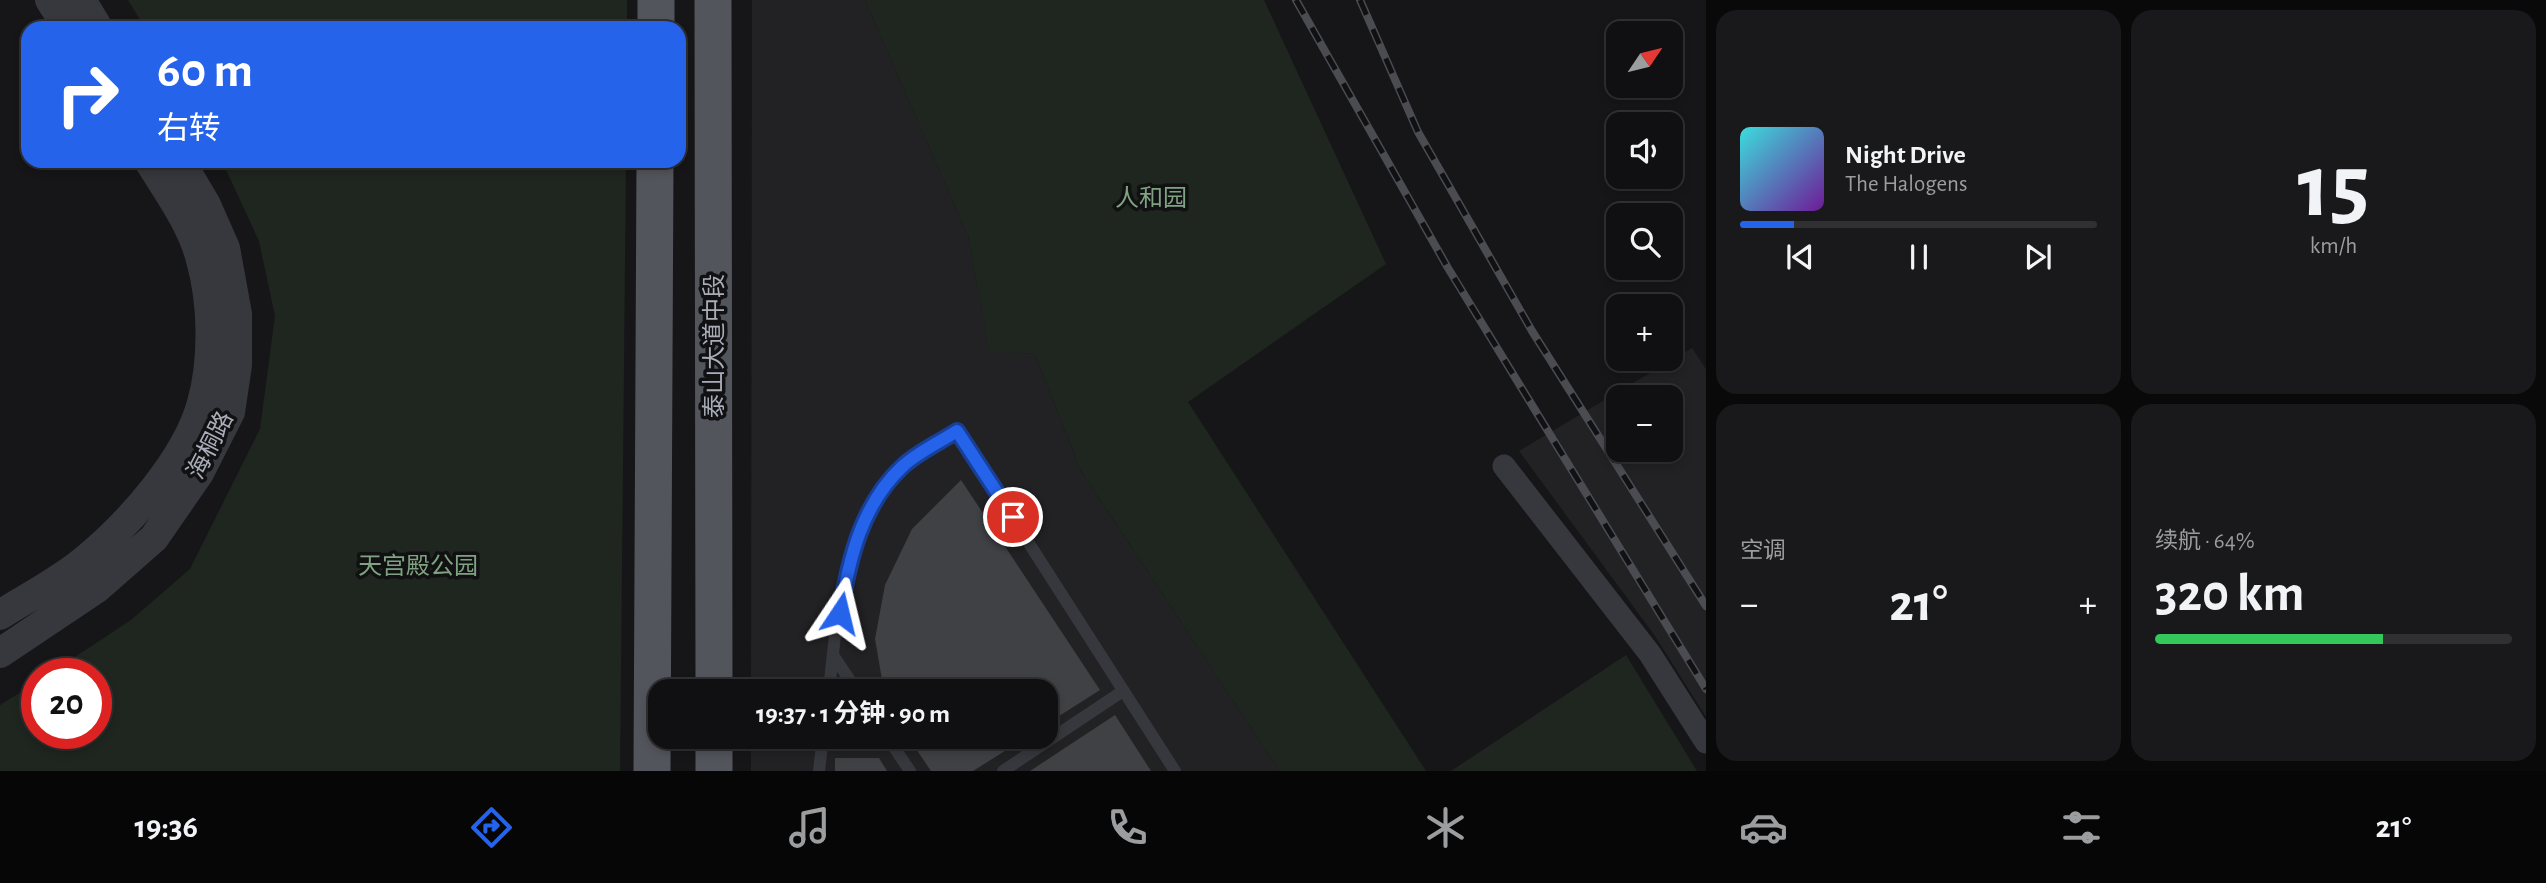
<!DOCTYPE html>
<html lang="zh">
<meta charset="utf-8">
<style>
:root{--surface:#101012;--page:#19191b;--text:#f1f3f6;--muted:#9c9d9f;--line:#303032;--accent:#2563eb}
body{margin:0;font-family:"Alegreya Sans","Noto Sans SC",sans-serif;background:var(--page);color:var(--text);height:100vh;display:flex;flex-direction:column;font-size:26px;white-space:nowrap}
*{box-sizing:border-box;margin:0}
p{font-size:23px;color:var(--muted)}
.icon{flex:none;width:38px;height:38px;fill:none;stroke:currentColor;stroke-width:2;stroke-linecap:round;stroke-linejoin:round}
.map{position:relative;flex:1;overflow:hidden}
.details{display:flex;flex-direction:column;gap:10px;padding:10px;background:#09090a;width:840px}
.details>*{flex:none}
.hud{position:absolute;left:21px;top:21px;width:665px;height:147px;border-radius:21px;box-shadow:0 4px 10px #0003,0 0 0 2px var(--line);background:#2563eb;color:#fff;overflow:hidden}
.needle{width:46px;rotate:55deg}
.buttons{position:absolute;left:1606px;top:21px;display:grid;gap:14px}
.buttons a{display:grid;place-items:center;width:77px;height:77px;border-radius:14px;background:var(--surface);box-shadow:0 4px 10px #0003,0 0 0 2px var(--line);font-size:35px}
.speed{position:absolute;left:21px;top:658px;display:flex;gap:14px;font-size:35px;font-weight:700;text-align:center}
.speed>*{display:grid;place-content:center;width:91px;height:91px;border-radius:50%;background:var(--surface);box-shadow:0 4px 10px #0003,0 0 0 2px var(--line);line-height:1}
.speed .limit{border:10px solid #d22;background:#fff;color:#111}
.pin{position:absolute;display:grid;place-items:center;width:60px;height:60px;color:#fff;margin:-30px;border:4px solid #fff;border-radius:50%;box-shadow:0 2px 7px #0007}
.me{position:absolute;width:77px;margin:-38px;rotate:10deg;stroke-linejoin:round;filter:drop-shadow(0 0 5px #0008)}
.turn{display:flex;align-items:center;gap:24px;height:147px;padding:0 21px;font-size:32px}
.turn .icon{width:91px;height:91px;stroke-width:2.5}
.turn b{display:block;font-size:49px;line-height:60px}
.big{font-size:52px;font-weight:700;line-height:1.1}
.details .tile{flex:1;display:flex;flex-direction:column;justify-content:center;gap:10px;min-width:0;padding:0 24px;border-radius:21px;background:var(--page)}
.details .dial{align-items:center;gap:0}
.dial b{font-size:91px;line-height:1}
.song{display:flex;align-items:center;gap:21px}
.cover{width:84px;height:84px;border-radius:10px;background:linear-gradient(135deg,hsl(180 70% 55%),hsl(280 70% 35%))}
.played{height:7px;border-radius:4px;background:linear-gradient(90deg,var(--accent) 15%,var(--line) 15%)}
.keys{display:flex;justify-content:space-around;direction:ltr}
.heat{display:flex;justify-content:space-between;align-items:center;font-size:38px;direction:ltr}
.charge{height:10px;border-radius:5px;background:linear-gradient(90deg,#34c759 64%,var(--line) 0)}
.details .tiles{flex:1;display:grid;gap:10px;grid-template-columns:repeat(2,1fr)}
.trip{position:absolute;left:648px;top:679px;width:410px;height:70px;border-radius:21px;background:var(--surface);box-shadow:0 4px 10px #0003,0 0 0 2px var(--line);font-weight:700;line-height:70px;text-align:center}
.tabs{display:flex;height:112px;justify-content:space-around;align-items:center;background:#060607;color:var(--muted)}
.tabs .icon{width:49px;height:49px}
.tabs .selected{color:var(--accent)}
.tabs b{font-size:32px;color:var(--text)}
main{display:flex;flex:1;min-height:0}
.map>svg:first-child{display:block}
.built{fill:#222225;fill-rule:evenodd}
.green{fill:#1e261f}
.building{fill:#404145}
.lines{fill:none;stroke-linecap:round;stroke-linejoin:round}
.service{stroke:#37383d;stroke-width:12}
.minor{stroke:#37383d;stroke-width:23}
.tertiary{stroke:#37383d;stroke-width:30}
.primary{stroke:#53555c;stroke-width:37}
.rail-casing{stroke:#4a4c52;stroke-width:8}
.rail{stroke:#111113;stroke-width:5;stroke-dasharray:16;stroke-linecap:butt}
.route-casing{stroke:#184099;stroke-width:18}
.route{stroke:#2563eb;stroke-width:12}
.labels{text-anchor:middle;stroke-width:7;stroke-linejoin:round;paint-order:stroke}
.park-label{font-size:24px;fill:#7fa381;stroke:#111113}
.street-label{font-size:24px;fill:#a8adb8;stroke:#111113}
</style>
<main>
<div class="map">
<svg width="1706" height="771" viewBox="0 0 1706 771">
<rect width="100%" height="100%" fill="#161618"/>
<!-- built -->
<path class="built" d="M752,0H865L968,236L989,350L1035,354L1081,471L1280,771H751V737H1045V691H751Z
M1692,348L1706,369V717L1655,636L1519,451ZM1619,397H1671V450H1619Z"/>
<!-- green -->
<path class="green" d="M128,0H627V28H145Z
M865,0H1264L1386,264L1188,402L1426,771H1280L1081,471L1035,354L989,351L968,236Z
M222,161H626L620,771H0V705L37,682V733H96V674H49L131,620L190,569L260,429L275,316L259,241Z
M1626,655L1697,771H1451Z"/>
<!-- building -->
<path class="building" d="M961,480L1100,690L1045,725V691H884L875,639L885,585L912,529Z
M1115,715L1151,771H1030Z
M908,737H1027L973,771H931Z
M835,758H879L887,771H835Z"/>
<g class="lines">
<!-- service -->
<path class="service" d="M833,655L857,691
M829,691C837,616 843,520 903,466C919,452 940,442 957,431L1175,771
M887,737L910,771
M819,771L823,737
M1003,771L1123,691"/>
<!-- minor -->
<path class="minor" d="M1504,466L1650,654L1706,742"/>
<!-- tertiary -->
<path class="tertiary" d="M50,0L68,28
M81,0L98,28
M0,615C28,597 60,581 85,560C129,524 187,459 202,403C214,360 213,303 201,260C192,224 168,192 149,161
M0,653L97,588L154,538L199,473L230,412L237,365V314L225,248L206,205L180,161"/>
<!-- primary -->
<path class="primary" d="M713,0L714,691
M656,28V0
M714,737V771
M652,771L655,161"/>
<defs>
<path id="rail" d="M1296,0L1448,268L1706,689
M1360,0L1418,132L1532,331L1706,606"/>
</defs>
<!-- rail casing -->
<use href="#rail" class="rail-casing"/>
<!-- rail -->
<use href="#rail" class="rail"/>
</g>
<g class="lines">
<defs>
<path id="route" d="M840,613C849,560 861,505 903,466C918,452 940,442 957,431L1013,517"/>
</defs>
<!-- route casing -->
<use href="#route" class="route-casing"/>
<!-- route -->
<use href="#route" class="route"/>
</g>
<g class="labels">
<!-- park labels -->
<g class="park-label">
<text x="1151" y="206">人和园</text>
<text x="418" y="574">天宫殿公园</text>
</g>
<!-- street labels -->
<g class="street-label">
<text transform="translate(714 346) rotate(-90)" y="8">泰山大道中段</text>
<text transform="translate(210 445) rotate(-63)" y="8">海桐路</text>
</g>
</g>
</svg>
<div class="buttons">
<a><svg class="needle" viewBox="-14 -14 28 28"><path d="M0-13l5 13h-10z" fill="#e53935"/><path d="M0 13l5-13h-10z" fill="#9c9d9f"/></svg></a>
<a><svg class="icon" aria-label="sound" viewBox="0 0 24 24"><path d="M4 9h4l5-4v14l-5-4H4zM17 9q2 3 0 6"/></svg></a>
<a><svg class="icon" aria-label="search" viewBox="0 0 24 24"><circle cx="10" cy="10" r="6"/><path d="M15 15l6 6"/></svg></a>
<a>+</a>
<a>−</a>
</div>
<div class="speed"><div class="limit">20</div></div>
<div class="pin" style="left:1013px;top:517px;background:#d93025"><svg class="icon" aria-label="arrive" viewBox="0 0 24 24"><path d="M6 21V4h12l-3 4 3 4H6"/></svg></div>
<svg class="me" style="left:840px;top:613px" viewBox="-20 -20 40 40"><path d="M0-17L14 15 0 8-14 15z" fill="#2563eb" stroke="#fff" stroke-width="4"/></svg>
<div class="trip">19:37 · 1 分钟 · 90 m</div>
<div class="hud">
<div class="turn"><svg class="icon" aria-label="right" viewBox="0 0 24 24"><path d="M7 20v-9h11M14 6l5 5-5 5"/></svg><div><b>60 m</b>右转</div></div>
</div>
</div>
<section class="details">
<div class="tiles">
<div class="tile">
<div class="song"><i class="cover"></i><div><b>Night Drive</b><p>The Halogens</p></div></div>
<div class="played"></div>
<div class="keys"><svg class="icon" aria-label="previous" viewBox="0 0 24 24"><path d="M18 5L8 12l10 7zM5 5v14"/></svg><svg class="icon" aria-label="pause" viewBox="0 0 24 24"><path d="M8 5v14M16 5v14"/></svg><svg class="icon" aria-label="next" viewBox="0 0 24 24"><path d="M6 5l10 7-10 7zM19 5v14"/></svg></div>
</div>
<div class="tile dial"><b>15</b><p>km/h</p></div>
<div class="tile"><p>空调</p>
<div class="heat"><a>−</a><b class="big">21°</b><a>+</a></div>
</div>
<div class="tile"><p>续航 · 64%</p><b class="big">320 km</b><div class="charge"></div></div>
</div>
</section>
</main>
<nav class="tabs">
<b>19:36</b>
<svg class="icon selected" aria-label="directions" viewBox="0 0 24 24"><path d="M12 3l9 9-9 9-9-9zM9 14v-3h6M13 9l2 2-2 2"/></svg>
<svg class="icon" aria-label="music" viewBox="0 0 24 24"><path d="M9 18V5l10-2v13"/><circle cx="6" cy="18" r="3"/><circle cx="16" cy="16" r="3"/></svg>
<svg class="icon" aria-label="phone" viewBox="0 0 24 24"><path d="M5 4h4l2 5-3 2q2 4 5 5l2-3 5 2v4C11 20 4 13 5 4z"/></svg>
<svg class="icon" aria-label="climate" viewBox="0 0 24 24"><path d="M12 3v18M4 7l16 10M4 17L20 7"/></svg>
<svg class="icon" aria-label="car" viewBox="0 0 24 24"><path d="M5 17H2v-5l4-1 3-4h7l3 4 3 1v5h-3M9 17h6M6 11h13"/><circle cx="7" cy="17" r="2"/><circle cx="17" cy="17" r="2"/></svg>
<svg class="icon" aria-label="filters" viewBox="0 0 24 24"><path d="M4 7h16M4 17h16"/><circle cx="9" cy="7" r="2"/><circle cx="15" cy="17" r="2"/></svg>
<b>21°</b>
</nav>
